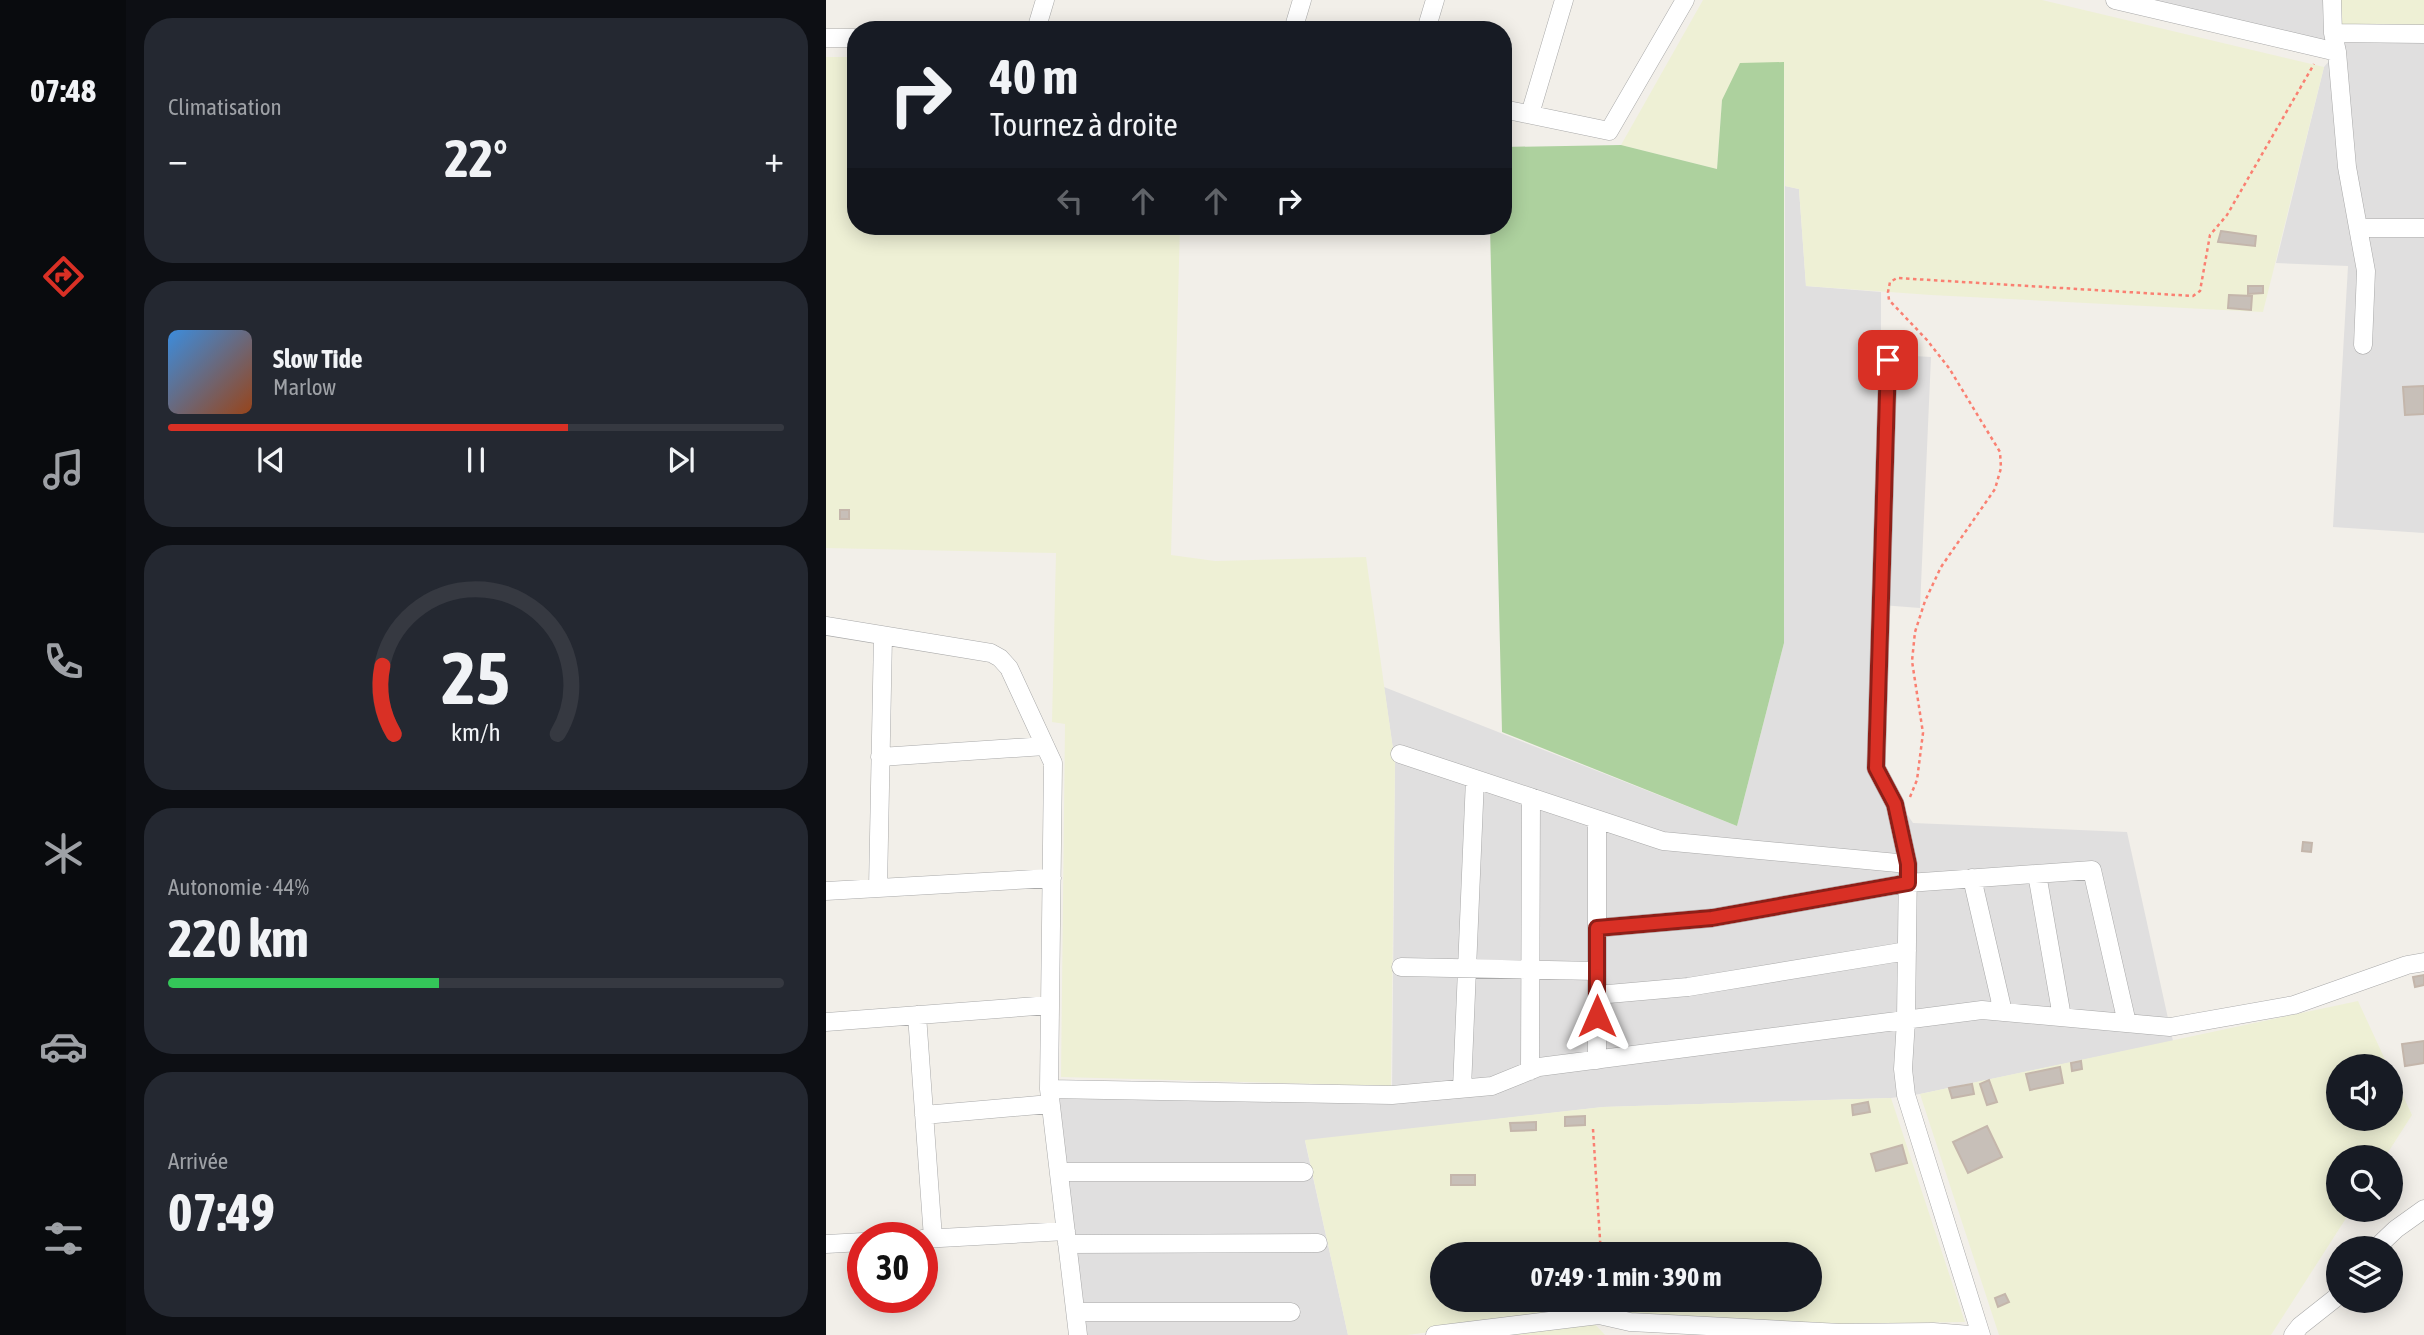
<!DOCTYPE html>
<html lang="fr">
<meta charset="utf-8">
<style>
:root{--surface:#171b24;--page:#242831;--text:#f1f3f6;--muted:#9ea1a6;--line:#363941;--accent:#d93025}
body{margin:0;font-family:"Asap Condensed",sans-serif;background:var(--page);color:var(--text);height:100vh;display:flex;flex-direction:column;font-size:26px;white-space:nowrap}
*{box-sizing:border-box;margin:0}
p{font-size:23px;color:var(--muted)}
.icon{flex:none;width:38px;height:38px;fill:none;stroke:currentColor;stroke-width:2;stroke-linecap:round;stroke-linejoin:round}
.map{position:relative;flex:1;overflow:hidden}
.side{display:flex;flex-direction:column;gap:18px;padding:18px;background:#0d0f14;width:700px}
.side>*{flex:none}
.hud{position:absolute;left:21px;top:21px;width:665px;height:214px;border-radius:28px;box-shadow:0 4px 18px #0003;background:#171b24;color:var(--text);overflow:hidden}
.buttons{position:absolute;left:1500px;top:1054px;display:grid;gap:14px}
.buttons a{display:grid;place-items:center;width:77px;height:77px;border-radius:50%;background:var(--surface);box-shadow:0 4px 18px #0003;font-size:35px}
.speed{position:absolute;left:21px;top:1222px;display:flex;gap:14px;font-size:35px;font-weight:700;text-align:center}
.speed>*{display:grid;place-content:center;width:91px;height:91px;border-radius:50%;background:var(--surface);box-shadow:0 4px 18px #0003;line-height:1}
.speed .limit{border:10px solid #d22;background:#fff;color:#111}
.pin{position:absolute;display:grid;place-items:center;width:60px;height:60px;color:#fff;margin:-30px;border-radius:14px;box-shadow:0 4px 10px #0006}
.me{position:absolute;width:77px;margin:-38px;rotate:0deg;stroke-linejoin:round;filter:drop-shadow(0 0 5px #0008)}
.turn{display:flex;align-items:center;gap:24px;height:147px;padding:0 28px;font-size:32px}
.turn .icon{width:91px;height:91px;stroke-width:2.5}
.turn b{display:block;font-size:49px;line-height:60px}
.lanes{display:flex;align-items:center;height:66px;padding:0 28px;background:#0003;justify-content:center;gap:35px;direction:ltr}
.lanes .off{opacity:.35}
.big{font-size:52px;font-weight:700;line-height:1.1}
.side .widget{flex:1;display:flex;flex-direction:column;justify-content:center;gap:10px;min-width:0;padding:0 24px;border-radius:28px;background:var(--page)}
.side .dial{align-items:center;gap:0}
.dial svg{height:182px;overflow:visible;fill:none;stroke:var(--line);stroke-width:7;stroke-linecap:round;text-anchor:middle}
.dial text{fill:var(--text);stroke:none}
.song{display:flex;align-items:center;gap:21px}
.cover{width:84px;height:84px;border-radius:10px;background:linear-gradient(135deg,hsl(210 70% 55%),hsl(20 70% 35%))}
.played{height:7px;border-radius:4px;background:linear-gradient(90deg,var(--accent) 65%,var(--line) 65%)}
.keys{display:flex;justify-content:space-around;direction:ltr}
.heat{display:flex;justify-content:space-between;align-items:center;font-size:38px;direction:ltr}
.charge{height:10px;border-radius:5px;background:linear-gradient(90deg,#34c759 44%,var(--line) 0)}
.trip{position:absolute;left:604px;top:1242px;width:392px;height:70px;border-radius:35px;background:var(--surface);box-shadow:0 4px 18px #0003;font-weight:700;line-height:70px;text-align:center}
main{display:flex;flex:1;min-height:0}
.tabs{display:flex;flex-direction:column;width:126px;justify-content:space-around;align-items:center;background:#090b0e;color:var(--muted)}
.tabs .icon{width:49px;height:49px}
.tabs .active{color:var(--accent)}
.tabs b{font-size:32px;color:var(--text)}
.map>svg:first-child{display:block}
.residential{fill:#e0dfdf}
.farmland{fill:#eef0d5;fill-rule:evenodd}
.forest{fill:#add19e}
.building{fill:#c7bfb8;stroke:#c4b6ab;stroke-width:2}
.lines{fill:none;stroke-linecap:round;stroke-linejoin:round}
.minor-casing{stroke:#a9a9a9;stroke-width:19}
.path{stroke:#fa8072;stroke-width:2.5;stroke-dasharray:3.5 3.5;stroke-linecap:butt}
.minor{stroke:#fff;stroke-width:18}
.route-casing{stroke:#8d1f18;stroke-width:18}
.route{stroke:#d93025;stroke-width:12}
</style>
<main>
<nav class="tabs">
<b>07:48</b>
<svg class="icon active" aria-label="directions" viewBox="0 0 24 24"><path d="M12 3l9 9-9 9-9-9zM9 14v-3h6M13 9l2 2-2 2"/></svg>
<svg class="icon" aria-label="music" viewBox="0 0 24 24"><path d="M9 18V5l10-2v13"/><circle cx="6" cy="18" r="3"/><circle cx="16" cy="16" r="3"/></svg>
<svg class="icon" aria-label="phone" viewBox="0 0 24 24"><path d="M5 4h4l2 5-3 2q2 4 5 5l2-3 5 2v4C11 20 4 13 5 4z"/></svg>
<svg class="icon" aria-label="climate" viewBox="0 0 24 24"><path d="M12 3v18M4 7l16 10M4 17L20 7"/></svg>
<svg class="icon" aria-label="car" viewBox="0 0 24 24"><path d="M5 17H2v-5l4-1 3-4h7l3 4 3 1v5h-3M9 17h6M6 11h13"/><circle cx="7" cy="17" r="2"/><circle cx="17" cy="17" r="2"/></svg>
<svg class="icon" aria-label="filters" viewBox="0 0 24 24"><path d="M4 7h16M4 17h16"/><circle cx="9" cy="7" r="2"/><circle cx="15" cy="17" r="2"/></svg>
</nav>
<section class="side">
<div class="widget"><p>Climatisation</p>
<div class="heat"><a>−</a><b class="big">22°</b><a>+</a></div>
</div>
<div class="widget">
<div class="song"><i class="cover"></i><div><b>Slow Tide</b><p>Marlow</p></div></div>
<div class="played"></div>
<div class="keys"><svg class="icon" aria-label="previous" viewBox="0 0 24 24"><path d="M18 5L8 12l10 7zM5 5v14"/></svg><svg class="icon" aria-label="pause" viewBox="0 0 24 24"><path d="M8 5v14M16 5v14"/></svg><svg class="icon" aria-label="next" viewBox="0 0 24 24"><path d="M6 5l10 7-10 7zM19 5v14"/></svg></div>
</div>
<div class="widget dial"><svg viewBox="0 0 100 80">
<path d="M14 69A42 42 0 1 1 86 69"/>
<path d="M14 69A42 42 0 0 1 9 39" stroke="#d93025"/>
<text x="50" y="56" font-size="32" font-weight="700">25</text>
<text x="50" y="72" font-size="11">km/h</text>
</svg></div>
<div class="widget"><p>Autonomie · 44%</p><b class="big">220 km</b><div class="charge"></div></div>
<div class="widget"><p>Arrivée</p><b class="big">07:49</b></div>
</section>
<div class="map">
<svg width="1598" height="1335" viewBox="0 0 1598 1335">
<rect width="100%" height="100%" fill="#f2efe9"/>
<!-- residential -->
<path class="residential" d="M1289,0H1506L1598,29V533L1507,527L1522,266L1450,263L1498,67L1510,53Z
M959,186L973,189L980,286L1055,292V354L1105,357L1094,608L1055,605L1050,768L1087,823L1301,832L1347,1041L1094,1094L1065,1098L777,1107L479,1141L522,1335H252L223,1089L566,1095L569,763L558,687L911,826L958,643Z"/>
<!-- farmland -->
<path class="farmland" d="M877,0H1216L1498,67L1437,312L1105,295L980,286L973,189L959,186L958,63L896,100L891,169L795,145Z
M1512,0H1598V29L1512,30Z
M0,57H30V226H354L345,555L389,561L540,557L569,763L565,1086L235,1077L239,724L226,722L230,553L0,548Z
M1532,1001L1562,1066H1512V1118H1564L1565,1070L1586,1115L1559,1157H1512V1209H1526L1445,1335H1173L1094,1094Z
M1065,1098L1139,1322L1003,1324L796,1313L795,1307L581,1335H522L479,1140L777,1107ZM616,1255H984V1300H616Z
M765,1320L779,1335H640Z"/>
<!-- forest -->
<path class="forest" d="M958,62V643L911,826L676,732L664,226H677V147L795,145L891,169L896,100L914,63Z"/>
<!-- building -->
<path class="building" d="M1395,231L1430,236L1429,246L1392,242Z
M1422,286H1437V293L1422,294Z
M1403,295L1426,296L1425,310L1402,308Z
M1598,386V414L1579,415L1577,387Z
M14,510H23V519H14Z
M1477,842L1486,843L1485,852L1476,851Z
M1598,975V985L1589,987L1587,977Z
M1598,1041V1063L1579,1066L1576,1044Z
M1255,1061L1256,1069L1246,1071L1245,1063Z
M1234,1067L1237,1083L1204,1090L1200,1074Z
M1163,1080L1171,1102L1161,1105L1154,1084Z
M1146,1084L1148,1094L1126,1098L1123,1088Z
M1042,1102L1044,1112L1027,1115L1026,1105Z
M759,1116V1125L739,1126V1117Z
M710,1122V1130L685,1131L684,1123Z
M1161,1126L1176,1157L1142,1173L1127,1142Z
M1076,1145L1081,1163L1050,1171L1045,1154Z
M625,1175H649V1185H625Z
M1179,1294L1183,1302L1172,1307L1169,1298Z"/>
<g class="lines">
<defs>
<path id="minor" d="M1289,0L1511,52
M1506,0L1507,33L1511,52L1521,167L1540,271L1537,345
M210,30L219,0
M467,30L476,0
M600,30L609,0
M1507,33L1598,34
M0,38H30
M677,109L783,131L859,0
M704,114L738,0
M1532,228H1598
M1062,360L1050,768L1069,804L1082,864L1080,1020L1077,1069L1080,1095L1155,1335
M0,626L165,653L174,658L183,668L227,763L223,1089L252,1335
M574,754L837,841L1082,864
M54,757L219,746
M1211,874L1236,1017
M1146,878L1177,1012
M52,888L57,636
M0,891L226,878
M771,928L886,918L1082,883L1266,870L1301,1023
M575,967L771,971
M771,995L862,987L1081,951
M91,1015L107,1238
M0,1022L224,1005
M771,1060V819
M704,1071L705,797
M636,1088L649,779
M223,1089L566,1095L666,1086L713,1067L1156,1010L1344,1027L1468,1005L1581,965L1598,962
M98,1115L224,1104
M233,1172H478
M96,1239L240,1231
M0,1244L37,1242
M241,1244L492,1243
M1550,1248L1570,1229L1598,1209
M250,1312H465
M609,1335L773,1315L804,1322L1015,1333L1107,1332L1144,1335
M1467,1335L1474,1326L1512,1296"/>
</defs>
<!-- minor casing -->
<use href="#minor" class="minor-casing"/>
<!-- path -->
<path class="path" d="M1084,797L1091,780L1097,733L1086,661L1089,632L1099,601L1115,567L1169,489L1175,468L1174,452L1123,368L1101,340L1063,300L1062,292L1064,282L1071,278L1367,296L1374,291L1384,235L1401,215L1488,64
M767,1129L775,1255"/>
<!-- minor -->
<use href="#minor" class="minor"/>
</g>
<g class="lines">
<defs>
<path id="route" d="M771,1016V928L886,918L1082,883V864L1069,804L1050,768L1062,360"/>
</defs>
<!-- route casing -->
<use href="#route" class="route-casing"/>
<!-- route -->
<use href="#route" class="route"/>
</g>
</svg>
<div class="buttons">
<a><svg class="icon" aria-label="sound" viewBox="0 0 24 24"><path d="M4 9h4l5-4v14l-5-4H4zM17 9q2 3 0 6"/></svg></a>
<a><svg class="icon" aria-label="search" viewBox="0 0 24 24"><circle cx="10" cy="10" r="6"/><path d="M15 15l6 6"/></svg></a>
<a><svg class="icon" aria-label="layers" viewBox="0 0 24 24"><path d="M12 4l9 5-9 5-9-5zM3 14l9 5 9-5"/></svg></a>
</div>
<div class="speed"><div class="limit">30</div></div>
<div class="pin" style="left:1062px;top:360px;background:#d93025"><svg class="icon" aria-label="arrive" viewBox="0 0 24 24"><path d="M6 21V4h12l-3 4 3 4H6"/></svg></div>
<svg class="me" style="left:771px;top:1016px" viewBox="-20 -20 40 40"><path d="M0-17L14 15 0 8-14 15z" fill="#d93025" stroke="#fff" stroke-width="4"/></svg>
<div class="trip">07:49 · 1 min · 390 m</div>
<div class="hud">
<div class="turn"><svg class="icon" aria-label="right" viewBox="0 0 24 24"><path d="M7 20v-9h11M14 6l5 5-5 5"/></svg><div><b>40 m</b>Tournez à droite</div></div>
<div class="lanes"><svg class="icon off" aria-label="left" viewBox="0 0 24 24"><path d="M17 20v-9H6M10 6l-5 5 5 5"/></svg><svg class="icon off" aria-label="ahead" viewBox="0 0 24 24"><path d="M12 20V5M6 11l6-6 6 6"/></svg><svg class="icon off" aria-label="ahead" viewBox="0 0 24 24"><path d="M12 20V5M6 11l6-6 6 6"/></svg><svg class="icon" aria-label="right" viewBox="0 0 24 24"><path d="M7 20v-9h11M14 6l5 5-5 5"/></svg></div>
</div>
</div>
</main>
